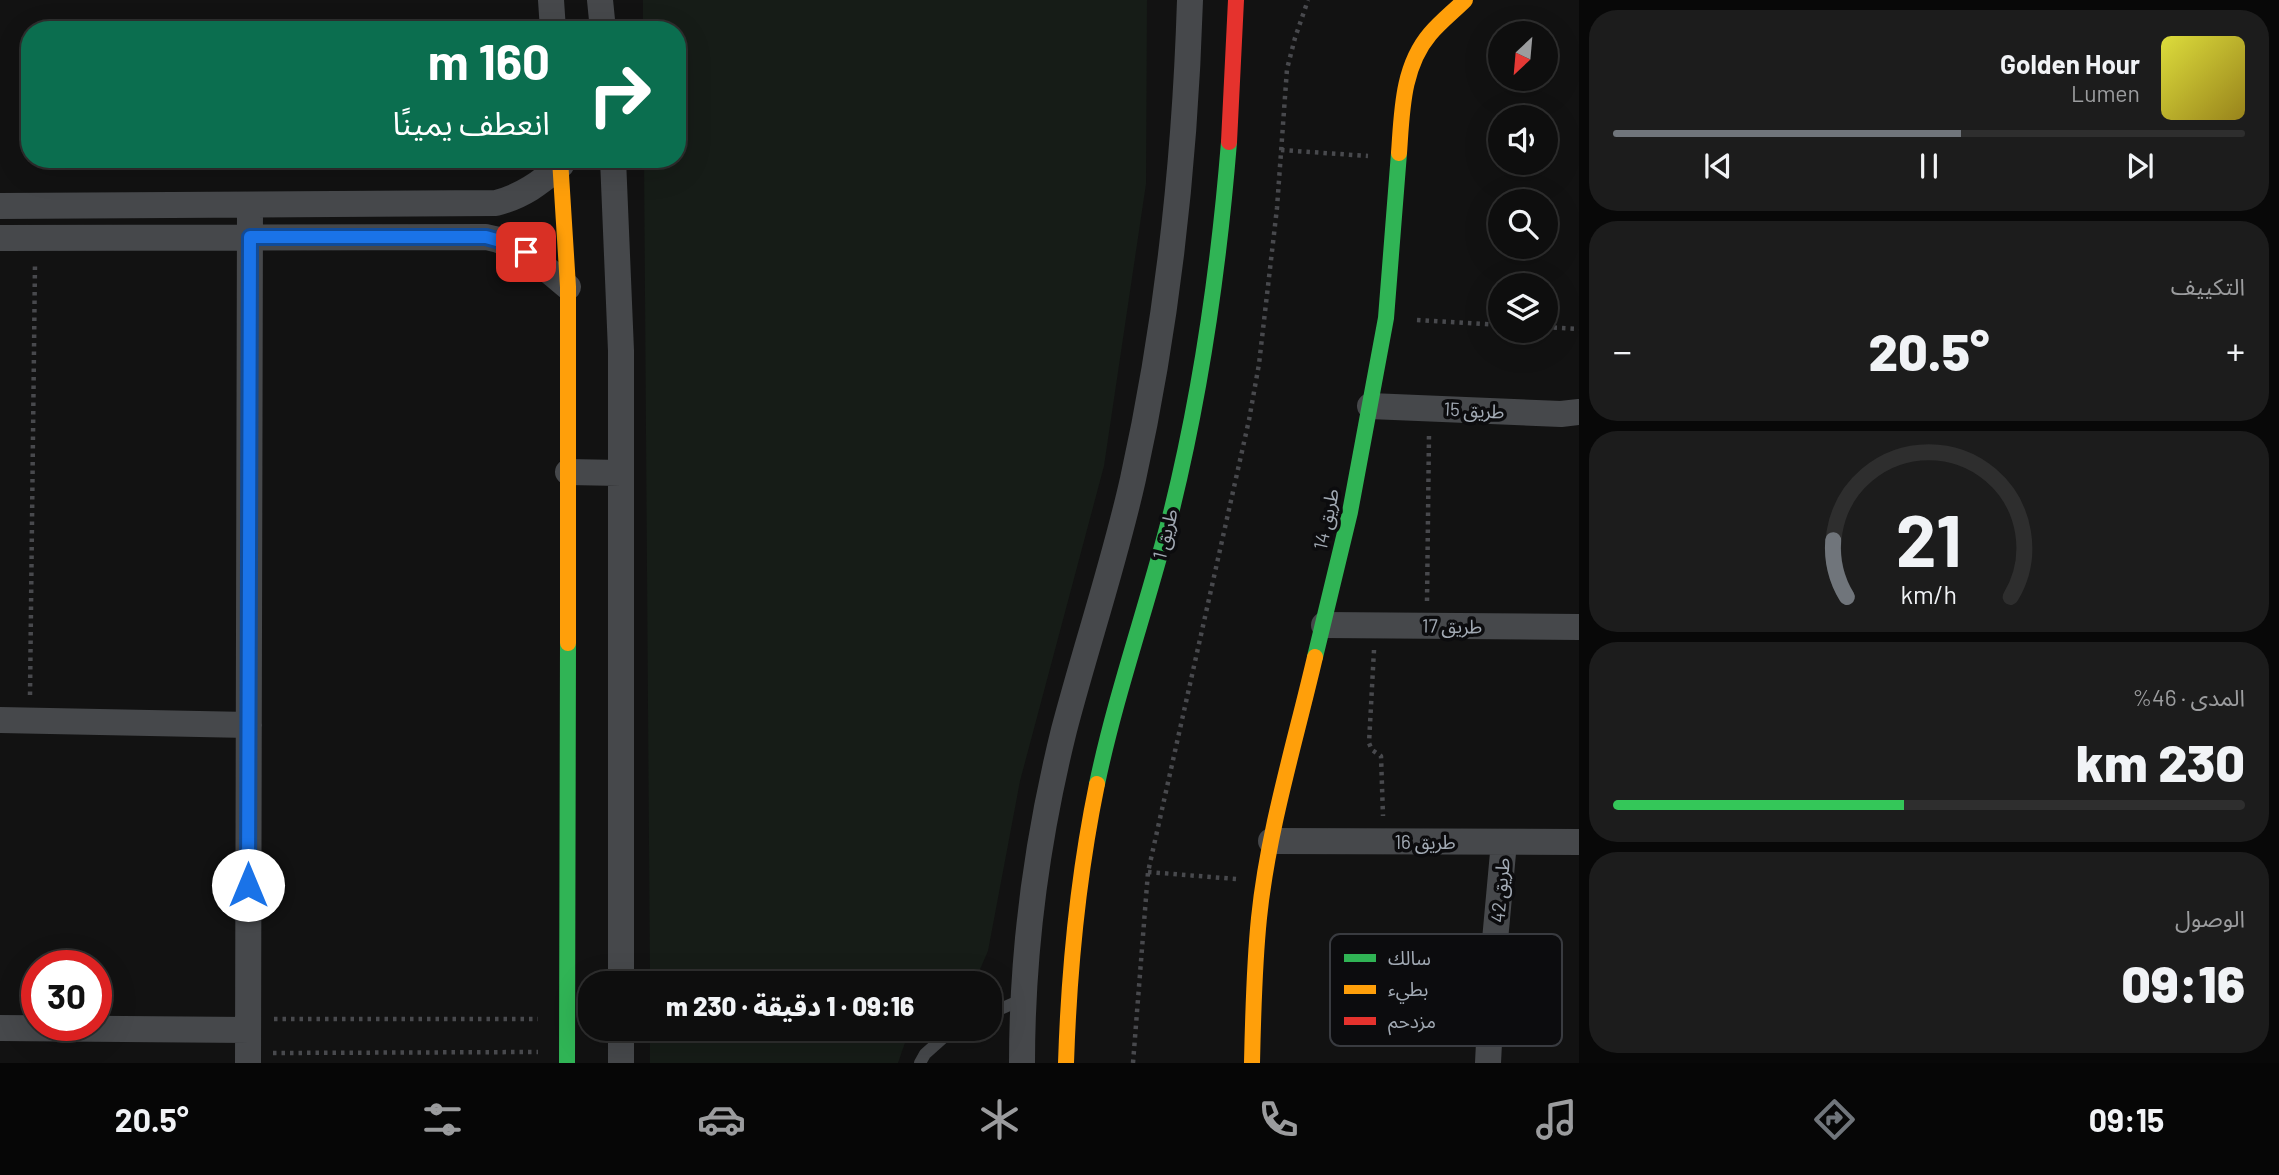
<!DOCTYPE html>
<html lang="ar">
<meta charset="utf-8">
<style>
:root{--surface:#0e0e0e;--page:#1c1c1c;--text:#f1f3f6;--muted:#9b9c9e;--line:#2e2e2e;--accent:#70757b}
body{margin:0;font-family:Barlow,"Noto Sans Arabic",sans-serif;background:var(--page);color:var(--text);direction:rtl;height:100vh;display:flex;flex-direction:column;font-size:26px;white-space:nowrap}
*{box-sizing:border-box;margin:0}
p{font-size:23px;color:var(--muted)}
.icon{flex:none;width:38px;height:38px;fill:none;stroke:currentColor;stroke-width:2;stroke-linecap:round;stroke-linejoin:round}
.map{position:relative;flex:1;overflow:hidden;direction:ltr}
.drawer{display:flex;flex-direction:column;gap:10px;padding:10px;background:#080808;width:700px}
.drawer>*{flex:none}
.guide{position:absolute;left:21px;top:21px;width:665px;height:147px;border-radius:28px;box-shadow:0 7px 28px #0002,0 0 0 2px var(--line);direction:rtl;background:#0b6e4f;color:#fff;overflow:hidden}
.needle{width:46px;rotate:206deg}
.controls{position:absolute;left:1488px;top:21px;display:grid;gap:14px}
.controls a{display:grid;place-items:center;width:70px;height:70px;border-radius:50%;background:var(--surface);box-shadow:0 7px 28px #0002,0 0 0 2px var(--line);font-size:35px}
.speed{position:absolute;left:21px;top:950px;display:flex;gap:14px;font-size:35px;font-weight:700;text-align:center}
.speed>*{display:grid;place-content:center;width:91px;height:91px;border-radius:50%;background:var(--surface);box-shadow:0 7px 28px #0002,0 0 0 2px var(--line);line-height:1}
.speed .limit{border:10px solid #d22;background:#fff;color:#111}
.pin{position:absolute;display:grid;place-items:center;width:60px;height:60px;color:#fff;margin:-30px;border-radius:14px;box-shadow:0 4px 10px #0006}
.me{position:absolute;width:77px;margin:-38px;rotate:0deg;stroke-linejoin:round;filter:drop-shadow(0 0 5px #0008)}
.turn{display:flex;align-items:center;gap:24px;height:147px;padding:0 21px;font-size:32px}
.turn .icon{width:91px;height:91px;stroke-width:2.5}
.turn b{display:block;font-size:49px;line-height:60px}
.big{font-size:52px;font-weight:800;line-height:1.1}
.drawer .widget{flex:1;display:flex;flex-direction:column;justify-content:center;gap:10px;min-width:0;padding:0 24px;border-radius:28px;background:var(--page)}
.drawer .dial{align-items:center;gap:0}
.dial svg{height:182px;overflow:visible;fill:none;stroke:var(--line);stroke-width:7;stroke-linecap:round;text-anchor:middle}
.dial text{fill:var(--text);stroke:none}
.song{display:flex;align-items:center;gap:21px}
.cover{width:84px;height:84px;border-radius:10px;background:linear-gradient(135deg,hsl(60 70% 55%),hsl(50 70% 35%))}
.played{height:7px;border-radius:4px;background:linear-gradient(90deg,var(--accent) 55%,var(--line) 55%)}
.keys{display:flex;justify-content:space-around;direction:ltr}
.heat{display:flex;justify-content:space-between;align-items:center;font-size:38px;direction:ltr}
.charge{height:10px;border-radius:5px;background:linear-gradient(90deg,#34c759 46%,var(--line) 0)}
.trip{position:absolute;left:578px;top:971px;width:424px;height:70px;border-radius:28px;background:var(--surface);box-shadow:0 7px 28px #0002,0 0 0 2px var(--line);font-weight:800;line-height:70px;text-align:center;direction:rtl}
.tab-bar{display:flex;height:112px;justify-content:space-around;align-items:center;background:#060606;color:var(--muted)}
.tab-bar .icon{width:49px;height:49px}
.tab-bar .selected{color:var(--accent)}
.tab-bar b{font-size:32px;color:var(--text)}
main{display:flex;flex:1;min-height:0}
.map>svg:first-child{display:block}
.green{fill:#161c17}
.lines{fill:none;stroke-linecap:round;stroke-linejoin:round}
.path{stroke:#48494d;stroke-width:4.5;stroke-dasharray:3.5 5;stroke-linecap:butt}
.lane{stroke:#46484b;stroke-width:12}
.street{stroke:#46484b;stroke-width:26}
.fast{stroke:#30b455;stroke-width:16}
.slow{stroke:#ff9f0a;stroke-width:16}
.jam{stroke:#e5322d;stroke-width:16}
.route-casing{stroke:#114b97;stroke-width:18}
.route{stroke:#1a73e8;stroke-width:12}
.labels{text-anchor:middle;stroke-width:7;stroke-linejoin:round;paint-order:stroke}
.street-label{font-size:19px;fill:#a2aab4;stroke:#0c0c0e}
.key{fill:#0c0c0e;stroke:#393b40;stroke-width:2}
.key-label{font-size:19px;fill:#a2aab4}
</style>
<main>
<section class="drawer">
<div class="widget">
<div class="song"><i class="cover"></i><div><b>Golden Hour</b><p>Lumen</p></div></div>
<div class="played"></div>
<div class="keys"><svg class="icon" aria-label="previous" viewBox="0 0 24 24"><path d="M18 5L8 12l10 7zM5 5v14"/></svg><svg class="icon" aria-label="pause" viewBox="0 0 24 24"><path d="M8 5v14M16 5v14"/></svg><svg class="icon" aria-label="next" viewBox="0 0 24 24"><path d="M6 5l10 7-10 7zM19 5v14"/></svg></div>
</div>
<div class="widget"><p>التكييف</p>
<div class="heat"><a>−</a><b class="big">20.5°</b><a>+</a></div>
</div>
<div class="widget dial"><svg viewBox="0 0 100 80">
<path d="M14 69A42 42 0 1 1 86 69"/>
<path d="M14 69A42 42 0 0 1 8 44" stroke="#70757b"/>
<text x="50" y="56" font-size="32" font-weight="700">21</text>
<text x="50" y="72" font-size="11">km/h</text>
</svg></div>
<div class="widget"><p>المدى · 46%</p><b class="big">230 km</b><div class="charge"></div></div>
<div class="widget"><p>الوصول</p><b class="big">09:16</b></div>
</section>
<div class="map">
<svg width="1579" height="1063" viewBox="0 0 1579 1063">
<rect width="100%" height="100%" fill="#121212"/>
<!-- green -->
<path class="green" d="M643,0H1147L1146,184L1104,466L1020,781L988,951L974,983H650L644,159H677V30H643Z
M650,1029H919L907,1037L898,1063H650Z"/>
<g class="lines">
<!-- path -->
<path class="path" d="M1281,150L1368,156
M1417,320L1500,325
M1545,327L1579,329
M1427,601L1429,434
M1374,650L1369,743L1372,750L1381,756L1383,816
M30,695L35,263
M1148,872L1236,879
M274,1019H538
M273,1053L538,1052
M1133,1063L1148,872L1249,420L1259,364L1277,208L1287,69L1295,38L1308,0"/>
<!-- lane -->
<path class="lane" d="M989,1014L1023,999
M920,1063L925,1054L953,1029"/>
<!-- street -->
<path class="street" d="M551,0L553,30
M600,0L603,30
M613,159L621,351V984
M0,206L496,203C523,196 540,183 561,165
M0,238L486,237C521,243 542,266 568,287
M1370,406L1561,414L1579,412
M568,472L621,473
M1324,625L1579,627
M0,720L249,725
M1271,841L1579,842
M0,1028L248,1030
M248,1063L250,205
M621,1063V1029
M1022,1063C1022,950 1037,839 1064,730C1086,646 1114,564 1133,479C1168,321 1185,161 1190,0
M1488,1063L1493,962L1504,842"/>
<!-- fast -->
<path class="fast" d="M1315,657L1350,512L1386,318L1399,153
M1097,784C1116,693 1148,604 1171,513C1201,392 1219,266 1229,142
M567,1063L568,643"/>
<!-- slow -->
<path class="slow" d="M1399,153C1402,112 1402,67 1430,34C1440,22 1454,11 1465,0
M560,159L568,287V643
M1066,1063C1069,969 1078,876 1097,784
M1252,1063C1253,1015 1254,967 1259,918C1268,830 1295,743 1315,657"/>
<!-- jam -->
<path class="jam" d="M1229,142L1236,0"/>
</g>
<g class="lines">
<defs>
<path id="route" d="M248,885L250,237H486L514,245L526,252"/>
</defs>
<!-- route casing -->
<use href="#route" class="route-casing"/>
<!-- route -->
<use href="#route" class="route"/>
</g>
<g class="labels">
<!-- street labels -->
<g class="street-label">
<text transform="translate(1474 410) rotate(3)" y="7">طريق 15</text>
<text transform="translate(1326 519) rotate(-78)" y="7">طريق 14</text>
<text transform="translate(1165 534) rotate(-76)" y="7">طريق 1</text>
<text transform="translate(1452 626) rotate(1)" y="7">طريق 17</text>
<text x="1425" y="849">طريق 16</text>
<text transform="translate(1500 890) rotate(-85)" y="7">طريق 42</text>
</g>
</g>
<!-- legend -->
<rect x="1330" y="934" width="232" height="112" rx="10" class="key"/>
<rect x="1344" y="954" width="32" height="8" fill="#30b455"/>
<rect x="1344" y="985" width="32" height="9" fill="#ff9f0a"/>
<rect x="1344" y="1017" width="32" height="8" fill="#e5322d"/>
<g class="key-label">
<text x="1388" y="965">سالك</text>
<text x="1388" y="996">بطيء</text>
<text x="1388" y="1028">مزدحم</text>
</g>
</svg>
<div class="controls">
<a><svg class="needle" viewBox="-14 -14 28 28"><path d="M0-13l5 13h-10z" fill="#e53935"/><path d="M0 13l5-13h-10z" fill="#9b9c9e"/></svg></a>
<a><svg class="icon" aria-label="sound" viewBox="0 0 24 24"><path d="M4 9h4l5-4v14l-5-4H4zM17 9q2 3 0 6"/></svg></a>
<a><svg class="icon" aria-label="search" viewBox="0 0 24 24"><circle cx="10" cy="10" r="6"/><path d="M15 15l6 6"/></svg></a>
<a><svg class="icon" aria-label="layers" viewBox="0 0 24 24"><path d="M12 4l9 5-9 5-9-5zM3 14l9 5 9-5"/></svg></a>
</div>
<div class="speed"><div class="limit">30</div></div>
<div class="pin" style="left:526px;top:252px;background:#d93025"><svg class="icon" aria-label="arrive" viewBox="0 0 24 24"><path d="M6 21V4h12l-3 4 3 4H6"/></svg></div>
<svg class="me" style="left:248px;top:885px" viewBox="-20 -20 40 40"><circle r="19" fill="#fff"/><path d="M0-13L10 11 0 6-10 11z" fill="#1a73e8"/></svg>
<div class="trip">09:16 · 1 دقيقة · 230 m</div>
<div class="guide">
<div class="turn"><svg class="icon" aria-label="right" viewBox="0 0 24 24"><path d="M7 20v-9h11M14 6l5 5-5 5"/></svg><div><b>160 m</b>انعطف يمينًا</div></div>
</div>
</div>
</main>
<nav class="tab-bar">
<b>09:15</b>
<svg class="icon selected" aria-label="directions" viewBox="0 0 24 24"><path d="M12 3l9 9-9 9-9-9zM9 14v-3h6M13 9l2 2-2 2"/></svg>
<svg class="icon" aria-label="music" viewBox="0 0 24 24"><path d="M9 18V5l10-2v13"/><circle cx="6" cy="18" r="3"/><circle cx="16" cy="16" r="3"/></svg>
<svg class="icon" aria-label="phone" viewBox="0 0 24 24"><path d="M5 4h4l2 5-3 2q2 4 5 5l2-3 5 2v4C11 20 4 13 5 4z"/></svg>
<svg class="icon" aria-label="climate" viewBox="0 0 24 24"><path d="M12 3v18M4 7l16 10M4 17L20 7"/></svg>
<svg class="icon" aria-label="car" viewBox="0 0 24 24"><path d="M5 17H2v-5l4-1 3-4h7l3 4 3 1v5h-3M9 17h6M6 11h13"/><circle cx="7" cy="17" r="2"/><circle cx="17" cy="17" r="2"/></svg>
<svg class="icon" aria-label="filters" viewBox="0 0 24 24"><path d="M4 7h16M4 17h16"/><circle cx="9" cy="7" r="2"/><circle cx="15" cy="17" r="2"/></svg>
<b>20.5°</b>
</nav>
